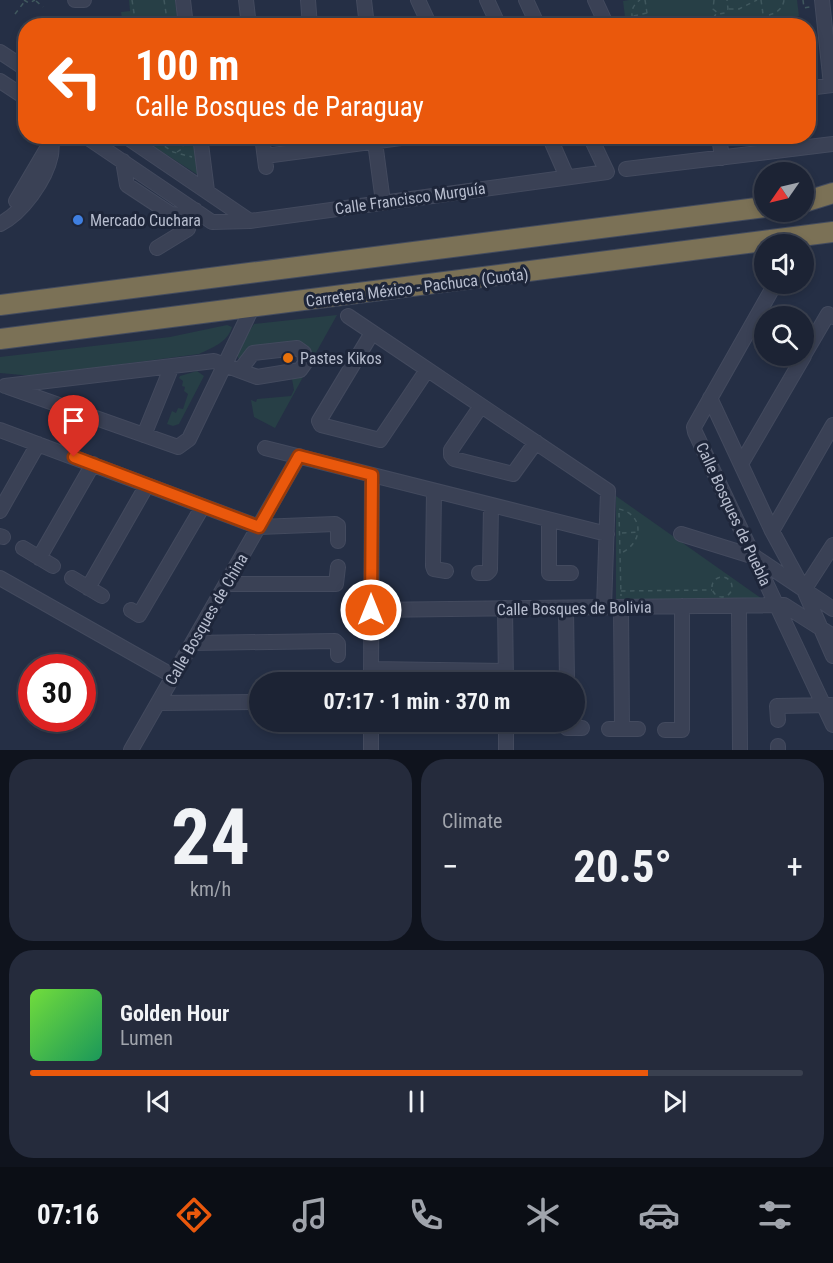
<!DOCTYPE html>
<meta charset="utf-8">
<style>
:root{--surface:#1c2334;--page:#252b3c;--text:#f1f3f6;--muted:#a0a4ac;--line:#3a404f;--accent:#ea580c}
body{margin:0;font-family:"Roboto Condensed",sans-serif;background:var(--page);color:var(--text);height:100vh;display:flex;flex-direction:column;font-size:22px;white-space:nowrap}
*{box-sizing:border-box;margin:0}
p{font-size:20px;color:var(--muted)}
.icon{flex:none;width:33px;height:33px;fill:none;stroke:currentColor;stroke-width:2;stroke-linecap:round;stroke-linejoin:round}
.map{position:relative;height:750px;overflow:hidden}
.panel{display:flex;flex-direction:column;gap:9px;padding:9px;background:#0f131d;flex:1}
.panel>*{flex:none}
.guide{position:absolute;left:18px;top:18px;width:798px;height:126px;border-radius:24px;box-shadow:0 3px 9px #0003,0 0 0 2px var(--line);background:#ea580c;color:#fff;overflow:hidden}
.needle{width:39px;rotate:236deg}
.fabs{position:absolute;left:754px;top:162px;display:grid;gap:12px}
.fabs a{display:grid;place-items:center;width:60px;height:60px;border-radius:50%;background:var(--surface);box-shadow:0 3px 9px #0003,0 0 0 2px var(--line);font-size:30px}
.speed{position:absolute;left:18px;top:654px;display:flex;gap:12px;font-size:30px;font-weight:700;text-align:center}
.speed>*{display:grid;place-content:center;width:78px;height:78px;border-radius:50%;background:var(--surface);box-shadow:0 3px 9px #0003,0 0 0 2px var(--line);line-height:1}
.speed .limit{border:9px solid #d22;background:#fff;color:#111}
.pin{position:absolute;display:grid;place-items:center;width:51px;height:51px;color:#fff;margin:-62px -26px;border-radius:50% 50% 50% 0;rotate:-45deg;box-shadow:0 0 6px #0007}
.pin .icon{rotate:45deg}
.me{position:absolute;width:66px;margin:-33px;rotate:0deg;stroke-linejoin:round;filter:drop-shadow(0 0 4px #0008)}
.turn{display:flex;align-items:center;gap:21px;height:126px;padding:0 18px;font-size:27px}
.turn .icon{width:78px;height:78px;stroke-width:2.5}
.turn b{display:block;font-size:42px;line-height:51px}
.big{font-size:45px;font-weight:700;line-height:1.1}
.panel .tile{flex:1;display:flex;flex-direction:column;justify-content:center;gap:9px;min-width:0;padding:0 21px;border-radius:24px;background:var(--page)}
.panel .dial{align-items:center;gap:0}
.dial b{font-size:78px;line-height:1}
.song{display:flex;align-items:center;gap:18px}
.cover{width:72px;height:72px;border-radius:9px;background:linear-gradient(135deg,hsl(100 70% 55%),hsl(150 70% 35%))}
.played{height:6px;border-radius:3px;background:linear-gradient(90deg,var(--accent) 80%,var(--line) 80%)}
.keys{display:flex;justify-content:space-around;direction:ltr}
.heat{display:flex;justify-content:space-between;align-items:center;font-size:33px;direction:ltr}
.panel .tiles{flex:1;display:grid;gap:9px;grid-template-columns:1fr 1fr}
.tile:last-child{grid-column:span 2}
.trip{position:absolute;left:249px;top:672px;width:336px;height:60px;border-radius:30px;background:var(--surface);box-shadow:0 3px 9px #0003,0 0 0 2px var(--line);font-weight:700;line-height:60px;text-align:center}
.tab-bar{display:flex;height:96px;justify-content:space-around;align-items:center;background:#0b0e15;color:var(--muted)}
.tab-bar .icon{width:42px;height:42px}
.tab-bar .current{color:var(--accent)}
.tab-bar b{font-size:27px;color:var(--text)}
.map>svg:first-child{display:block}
.green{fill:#273f46}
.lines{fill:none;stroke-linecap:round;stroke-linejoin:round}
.minor-casing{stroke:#434a5e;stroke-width:16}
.highway-casing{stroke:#444c5f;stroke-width:22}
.path{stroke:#40585e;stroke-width:1.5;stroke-dasharray:4.5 4.5;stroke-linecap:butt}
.minor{stroke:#3a4155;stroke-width:14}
.highway{stroke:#7b7156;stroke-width:20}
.route-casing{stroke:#983908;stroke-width:15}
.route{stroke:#ea580c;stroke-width:10}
.shop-dot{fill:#3f7fe0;stroke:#1e263a;stroke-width:2}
.food-dot{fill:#e8710a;stroke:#1e263a;stroke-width:2}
.labels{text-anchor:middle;stroke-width:6;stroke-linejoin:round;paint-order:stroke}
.street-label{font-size:16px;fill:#b7bdce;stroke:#1e263a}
.poi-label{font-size:16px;fill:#b7bdce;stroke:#1e263a;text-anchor:start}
</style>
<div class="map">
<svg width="833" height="750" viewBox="0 0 833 750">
<rect width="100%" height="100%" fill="#252f45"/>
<!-- green -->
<path class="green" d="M129,0H175L178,25H123L121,12L130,11Z
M629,0H797L799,16L729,26L626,25L623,1Z
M139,137H193L198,175Z
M337,315L308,367L306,351L241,360L238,358C237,347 248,334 254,324Z
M227,325L232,327C228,342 212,348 199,354L33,376L0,373V357L170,337Z
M197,371L204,376L179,424L173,426L167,424L172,411L176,413L178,408L183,409L188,394L184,391L185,387L182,386L183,381L179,378L180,376Z
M303,377L275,428L254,417L251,400L256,402L257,399L291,396L294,390L292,379Z
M616,496L765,601L616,600Z"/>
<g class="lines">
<defs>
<path id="minor" d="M75,0H84
M183,0L186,26
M246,0L249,26
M308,0L310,26
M364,0L367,26
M418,0L430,26
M487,0L499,26
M526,0L538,26
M595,0L607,26
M822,0L831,85
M758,26H764
M0,52L26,69
M0,81L26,98
M808,88L833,85
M85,136L212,222L250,221L607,172L590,136
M125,136L250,221
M200,136L207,191
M262,136L266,167
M549,136L567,177
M719,136L722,158
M375,142L383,202
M265,156L416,136
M123,161L127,185L171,214L190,216
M626,169L833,144
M16,201L46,150
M0,224C22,213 46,180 51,155C52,149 51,143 53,136
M157,248L188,229L190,216L195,210
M775,284L694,427L695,432L833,725
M348,316L608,491L604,607
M372,333L319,421L321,425L380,440L427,370
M804,355L828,314L833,317
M5,386L214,361L257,377L300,370L305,363L304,353L297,348L253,353L240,370
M8,387L178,447L189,439L252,308
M710,398L772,531L804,590L833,656
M481,406L451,450V455L454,459L513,474L536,442
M0,430L259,527L335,524L338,526V541
M144,435L172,366
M265,448L607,534
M741,464L804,356
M434,491L433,566L434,569L446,571
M0,511L38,444
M549,520V573H571
M772,531L833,425
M681,534L755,557L833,609
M0,536L3,537
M23,548L53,566
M39,558L93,464
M479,573H487L490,570L491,505
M0,578L173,676
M72,578L102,596
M226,584H336L338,567
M88,588L147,485
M804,590L833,545
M739,606L740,750
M621,607L622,729
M505,608L506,682
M566,608L567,682
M131,610L139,615L203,506
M371,610L784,605L833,636
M192,643L335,641L338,644V655
M371,669L506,671
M371,682L372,475
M158,703L260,702
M778,720L777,706L831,705
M506,722V750
M567,722V728H582
M609,729H638
M665,730H682V606
M778,746V750
M131,750L299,456
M371,750V722"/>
<path id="highway" d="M804,202L833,193
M0,305L765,207
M0,339L833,232"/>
</defs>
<!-- minor casing -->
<use href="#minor" class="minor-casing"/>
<!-- highway casing -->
<use href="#highway" class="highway-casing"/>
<!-- path -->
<path class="path" d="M24,0L29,3L35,0
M132,0L136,26
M164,0L168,26
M645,0L649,26
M714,0L713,9L719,14L725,13L728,9L727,0
M761,0L763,14
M803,0L804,8L810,7
M36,1L43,7
M729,9H739L757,0
M15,14L25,1
M769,15C777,13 783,8 784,0
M616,20L647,13
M636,26C630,16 630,7 640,0
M689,26L750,18
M710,26V23L716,14
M150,136L173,152L192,157
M177,152L183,148L184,136
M619,509C645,515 643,543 621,553
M619,513L621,596
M622,533L638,532
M712 587a10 10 0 1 1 20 0a10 10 0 1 1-20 0Z
M621,591L712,590"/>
<!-- minor -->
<use href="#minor" class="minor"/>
<!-- highway -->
<use href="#highway" class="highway"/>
</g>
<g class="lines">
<defs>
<path id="route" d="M74,457L259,527L299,456L372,475L371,610"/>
</defs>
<!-- route casing -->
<use href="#route" class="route-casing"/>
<!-- route -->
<use href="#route" class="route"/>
</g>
<!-- markers -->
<circle class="shop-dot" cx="78" cy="220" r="6"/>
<circle class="food-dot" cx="288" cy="358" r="6"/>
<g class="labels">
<!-- street labels -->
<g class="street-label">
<text transform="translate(410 198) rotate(-8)" y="6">Calle Francisco Murguía</text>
<text transform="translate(417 287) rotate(-7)" y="6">Carretera México - Pachuca (Cuota)</text>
<text transform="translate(734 514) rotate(65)" y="6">Calle Bosques de Puebla</text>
<text transform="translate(574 608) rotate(-1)" y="6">Calle Bosques de Bolivia</text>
<text transform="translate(206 619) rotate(-60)" y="6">Calle Bosques de China</text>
</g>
<!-- poi labels -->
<g class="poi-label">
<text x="90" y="226">Mercado Cuchara</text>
<text x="300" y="364">Pastes Kikos</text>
</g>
</g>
</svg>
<div class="fabs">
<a><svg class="needle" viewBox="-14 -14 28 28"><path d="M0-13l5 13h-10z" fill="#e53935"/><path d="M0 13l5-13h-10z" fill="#a0a4ac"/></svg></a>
<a><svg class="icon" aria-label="sound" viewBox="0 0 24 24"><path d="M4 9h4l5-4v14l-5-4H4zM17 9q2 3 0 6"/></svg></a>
<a><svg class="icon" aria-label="search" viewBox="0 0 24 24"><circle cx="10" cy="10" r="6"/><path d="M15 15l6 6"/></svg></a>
</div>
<div class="speed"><div class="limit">30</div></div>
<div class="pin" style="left:74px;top:457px;background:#d93025"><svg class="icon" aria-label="arrive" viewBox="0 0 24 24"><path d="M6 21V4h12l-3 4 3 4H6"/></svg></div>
<svg class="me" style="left:371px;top:610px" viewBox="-20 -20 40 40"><circle r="17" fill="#ea580c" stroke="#fff" stroke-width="3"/><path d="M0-11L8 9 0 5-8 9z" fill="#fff"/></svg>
<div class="trip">07:17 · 1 min · 370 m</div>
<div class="guide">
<div class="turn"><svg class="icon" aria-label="left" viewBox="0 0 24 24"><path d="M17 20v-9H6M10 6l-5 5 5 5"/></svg><div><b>100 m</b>Calle Bosques de Paraguay</div></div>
</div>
</div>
<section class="panel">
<div class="tiles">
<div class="tile dial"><b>24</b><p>km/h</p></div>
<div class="tile"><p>Climate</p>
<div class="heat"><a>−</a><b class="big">20.5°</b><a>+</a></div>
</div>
<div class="tile">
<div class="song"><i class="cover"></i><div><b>Golden Hour</b><p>Lumen</p></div></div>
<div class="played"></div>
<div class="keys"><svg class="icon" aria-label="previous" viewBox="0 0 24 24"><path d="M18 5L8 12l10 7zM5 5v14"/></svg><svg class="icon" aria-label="pause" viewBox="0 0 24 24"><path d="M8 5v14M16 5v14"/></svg><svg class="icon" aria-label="next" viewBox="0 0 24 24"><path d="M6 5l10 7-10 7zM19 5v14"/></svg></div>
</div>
</div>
</section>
<nav class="tab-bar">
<b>07:16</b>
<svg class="icon current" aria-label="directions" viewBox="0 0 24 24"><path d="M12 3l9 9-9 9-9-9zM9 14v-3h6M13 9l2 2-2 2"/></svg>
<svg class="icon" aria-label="music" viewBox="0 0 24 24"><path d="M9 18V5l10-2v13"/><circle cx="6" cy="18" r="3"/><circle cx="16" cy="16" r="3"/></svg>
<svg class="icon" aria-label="phone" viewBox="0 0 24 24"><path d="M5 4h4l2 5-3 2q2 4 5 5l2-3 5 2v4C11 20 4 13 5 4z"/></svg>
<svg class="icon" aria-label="climate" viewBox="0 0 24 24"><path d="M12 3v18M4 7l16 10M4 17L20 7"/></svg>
<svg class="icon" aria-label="car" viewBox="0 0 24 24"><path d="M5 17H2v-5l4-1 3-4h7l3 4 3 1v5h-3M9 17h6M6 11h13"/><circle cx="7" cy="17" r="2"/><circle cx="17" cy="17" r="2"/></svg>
<svg class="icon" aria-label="filters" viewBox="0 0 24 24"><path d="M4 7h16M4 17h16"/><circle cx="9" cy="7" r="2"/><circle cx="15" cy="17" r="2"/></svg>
</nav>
